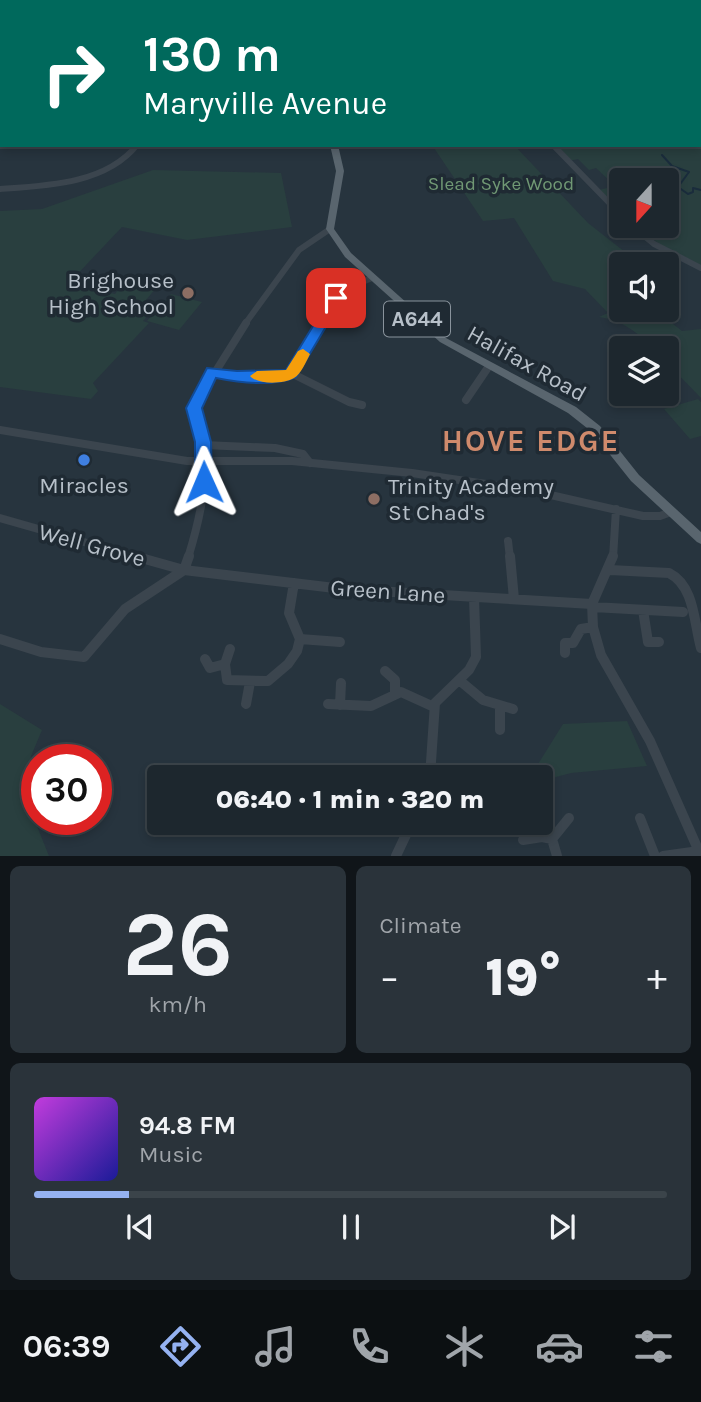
<!DOCTYPE html>
<meta charset="utf-8">
<style>
:root{--surface:#1d272e;--page:#2a333a;--text:#f1f3f6;--muted:#a0a5aa;--line:#3b444a;--accent:#95b2f1}
body{margin:0;font-family:Karla,sans-serif;background:var(--page);color:var(--text);height:100vh;display:flex;flex-direction:column;font-size:26px;white-space:nowrap}
*{box-sizing:border-box;margin:0}
p{font-size:23px;color:var(--muted)}
.icon{flex:none;width:38px;height:38px;fill:none;stroke:currentColor;stroke-width:2;stroke-linecap:round;stroke-linejoin:round}
.map{position:relative;height:856px;overflow:hidden}
.drawer{display:flex;flex-direction:column;gap:10px;padding:10px;background:#101519;flex:1}
.drawer>*{flex:none}
.banner{position:absolute;left:0px;top:0px;width:702px;height:147px;box-shadow:0 4px 10px #0003,0 0 0 2px var(--line);background:#00695c;color:#fff;overflow:hidden}
.needle{width:46px;rotate:201deg}
.controls{position:absolute;left:609px;top:168px;display:grid;gap:14px}
.controls a{display:grid;place-items:center;width:70px;height:70px;border-radius:7px;background:var(--surface);box-shadow:0 4px 10px #0003,0 0 0 2px var(--line);font-size:35px}
.speed{position:absolute;left:21px;top:744px;display:flex;gap:14px;font-size:35px;font-weight:700;text-align:center}
.speed>*{display:grid;place-content:center;width:91px;height:91px;border-radius:50%;background:var(--surface);box-shadow:0 4px 10px #0003,0 0 0 2px var(--line);line-height:1}
.speed .limit{border:10px solid #d22;background:#fff;color:#111}
.pin{position:absolute;display:grid;place-items:center;width:60px;height:60px;color:#fff;margin:-30px;border-radius:14px;box-shadow:0 4px 10px #0006}
.me{position:absolute;width:77px;margin:-38px;rotate:359deg;stroke-linejoin:round;filter:drop-shadow(0 0 5px #0008)}
.turn{display:flex;align-items:center;gap:24px;height:147px;padding:0 28px;font-size:32px}
.turn .icon{width:91px;height:91px;stroke-width:2.5}
.turn b{display:block;font-size:49px;line-height:60px}
.big{font-size:52px;font-weight:800;line-height:1.1}
.drawer .tile{flex:1;display:flex;flex-direction:column;justify-content:center;gap:10px;min-width:0;padding:0 24px;border-radius:10px;background:var(--page)}
.drawer .dial{align-items:center;gap:0}
.dial b{font-size:91px;line-height:1}
.song{display:flex;align-items:center;gap:21px}
.cover{width:84px;height:84px;border-radius:10px;background:linear-gradient(135deg,hsl(290 70% 55%),hsl(240 70% 35%))}
.played{height:7px;border-radius:4px;background:linear-gradient(90deg,var(--accent) 15%,var(--line) 15%)}
.keys{display:flex;justify-content:space-around;direction:ltr}
.heat{display:flex;justify-content:space-between;align-items:center;font-size:38px;direction:ltr}
.drawer .tiles{flex:1;display:grid;gap:10px;grid-template-columns:1fr 1fr}
.tile:last-child{grid-column:span 2}
.trip{position:absolute;left:147px;top:765px;width:406px;height:70px;border-radius:7px;background:var(--surface);box-shadow:0 4px 10px #0003,0 0 0 2px var(--line);font-weight:800;line-height:70px;text-align:center}
.dock{display:flex;height:112px;justify-content:space-around;align-items:center;background:#0c1012;color:var(--muted)}
.dock .icon{width:49px;height:49px}
.dock .selected{color:var(--accent)}
.dock b{font-size:32px;color:var(--text)}
.map>svg:first-child{display:block}
.green{fill:#293f3f}
.lines{fill:none;stroke-linecap:round;stroke-linejoin:round}
.stream{stroke:#1a2c3c;stroke-width:2}
.minor-far3{stroke:#3b454e;stroke-width:4.5}
.minor-far2{stroke:#3b454e;stroke-width:6}
.minor-far1{stroke:#3b454e;stroke-width:8}
.minor{stroke:#3b454e;stroke-width:10}
.major{fill:#59656e;fill-rule:evenodd}
.route{fill:#1a73e8;stroke:#114b97;stroke-width:2}
.slow{fill:#f59e0b}
.education-dot{fill:#8d6e63;stroke:#1f2a33;stroke-width:2.5}
.shop-dot{fill:#3f7fe0;stroke:#1f2a33;stroke-width:2.5}
.labels{text-anchor:middle;stroke-width:7;stroke-linejoin:round;paint-order:stroke}
.far-park-label{font-size:19px;fill:#709874;stroke:#1f2a33}
.shield{fill:#1f2a33;stroke:#89939c;stroke-width:2}
.shield-label{font-size:21px;font-weight:bold;fill:#b7c0c9}
.poi-label{font-size:23px;fill:#b7c0c9;stroke:#1f2a33;text-anchor:end}
.street-label{font-size:23px;fill:#b7c0c9;stroke:#1f2a33}
.district-label{font-size:30px;font-weight:bold;letter-spacing:2px;fill:#cf8a6c;stroke:#1f2a33}
</style>
<div class="map">
<svg width="701" height="856" viewBox="0 0 701 856">
<rect width="100%" height="100%" fill="#27343e"/>
<!-- green -->
<path class="green" d="M701,53V265L661,245L635,226H667V180H621V211L599,190L615,186L596,168L589,170L578,159L569,161L558,145H700Z
M432,145H514L588,223L625,252L616,264L621,270V310H655L682,331L701,329V398L667,363V348H653C637,332 622,320 599,317L608,313L585,289L553,281L514,218L483,221Z
M153,170L281,173L292,227L187,240L122,227L69,283L115,294L131,275L161,282L146,300L158,304L143,321L149,323L93,383L98,391L91,399L0,387V211L42,209Z
M171,294L202,302L179,330L147,321Z
M698,399L701,402V436L690,439L664,409Z
M0,704L42,730L31,756L29,806L49,856H0Z
M627,721L647,766L571,773L541,781V777H530L563,724Z"/>
<g class="lines">
<!-- stream -->
<path class="stream" d="M662,155L672,166L689,172L678,187L688,194L693,192V188L701,190"/>
<!-- minor-far3 -->
<path class="minor-far3" d="M84,0L93,2
M528,0L531,2"/>
<!-- minor-far2 -->
<path class="minor-far2" d="M553,145L621,215
M0,189C46,186 106,184 137,145
M632,226L654,244L701,268
M245,324L299,250L330,229
M321,324L343,290L372,278"/>
<!-- minor-far1 -->
<path class="minor-far1" d="M212,372L262,378L291,373L323,323
M291,373L349,402L362,405
M466,400L489,366
M0,430L187,461H292L412,473L533,491L643,516H660L671,512
M203,445L275,448L303,454L310,463
M0,518L140,558
M508,541L510,558
M188,558C199,522 209,481 203,443C201,430 194,419 194,406L246,323
M613,558L616,509"/>
<!-- minor -->
<path class="minor" d="M134,556L184,570L343,589L592,604
M510,556L514,599
M613,556L592,604L593,627L601,655L650,741L701,856
M184,570L189,556
M610,570L669,573C695,586 694,624 701,648
M593,607L683,612
M643,610L648,642H659
M0,639L41,652L84,657L125,609L184,570
M300,639L340,642
M565,653V643H573L581,629L593,627
M205,659L210,668L225,664L227,680L268,681L288,664L297,651L300,639L289,613L294,583
M225,664L230,649
M385,671L395,680V693
M459,680L483,700L513,709
M246,704L250,682
M328,704L371,706L401,692L434,707
M340,705L341,683
M500,706V730
M430,777L435,703L469,670L476,657L474,597
M640,818L655,856
M523,840L542,837L552,839
M396,856L412,822
M557,856L552,839L569,818
M663,856L699,851"/>
<!-- major -->
<path class="major" d="M231,0H237L238,2H232Z
M330,145H338L344,171L334,229L351,253L446,338L576,407L600,426L639,475L701,532V544L697,542L631,481L592,432L568,413L440,342L345,257L326,229L336,171Z"/>
</g>
<!-- route -->
<path class="route" d="M336,294L343,298L296,377C273,387 241,383 216,378L202,408L211,442L212,482L210,486H198L195,482V442L186,408L207,368L237,371L286,370L332,295Z"/>
<!-- slow -->
<path class="slow" d="M303,349L310,354C306,362 301,374 294,378C284,384 258,385 250,376L257,371L286,370L298,351Z"/>
<!-- markers -->
<g class="education-dot">
<circle cx="188" cy="293" r="7"/>
<circle cx="374" cy="499" r="7"/>
</g>
<circle class="shop-dot" cx="84" cy="460" r="7"/>
<g class="labels">
<!-- far-park labels -->
<g class="far-park-label">
<text x="501" y="190">Slead Syke Wood</text>
</g>
<!-- shield labels -->
<rect class="shield" x="384" y="301.5" width="66" height="35" rx="5"/>
<g class="shield-label">
<text x="417" y="326">A644</text>
</g>
<!-- poi labels -->
<g class="poi-label">
<text x="174" y="288">Brighouse<tspan x="174" dy="26">High School</tspan></text>
<text x="84" y="493" text-anchor="middle">Miracles</text>
<text x="388" y="494" text-anchor="start">Trinity Academy<tspan x="388" dy="26">St Chad's</tspan></text>
</g>
<!-- street labels -->
<g class="street-label">
<text transform="translate(527 363) rotate(29)" y="8">Halifax Road</text>
<text transform="translate(92 545) rotate(15)" y="8">Well Grove</text>
<text transform="translate(388 591) rotate(4)" y="8">Green Lane</text>
</g>
<!-- district labels -->
<g class="district-label">
<text x="531" y="451">HOVE EDGE</text>
</g>
</g>
</svg>
<div class="controls">
<a><svg class="needle" viewBox="-14 -14 28 28"><path d="M0-13l5 13h-10z" fill="#e53935"/><path d="M0 13l5-13h-10z" fill="#a0a5aa"/></svg></a>
<a><svg class="icon" aria-label="sound" viewBox="0 0 24 24"><path d="M4 9h4l5-4v14l-5-4H4zM17 9q2 3 0 6"/></svg></a>
<a><svg class="icon" aria-label="layers" viewBox="0 0 24 24"><path d="M12 4l9 5-9 5-9-5zM3 14l9 5 9-5"/></svg></a>
</div>
<div class="speed"><div class="limit">30</div></div>
<div class="pin" style="left:336px;top:298px;background:#d93025"><svg class="icon" aria-label="arrive" viewBox="0 0 24 24"><path d="M6 21V4h12l-3 4 3 4H6"/></svg></div>
<svg class="me" style="left:204px;top:482px" viewBox="-20 -20 40 40"><path d="M0-17L14 15 0 8-14 15z" fill="#1a73e8" stroke="#fff" stroke-width="4"/></svg>
<div class="trip">06:40 · 1 min · 320 m</div>
<div class="banner">
<div class="turn"><svg class="icon" aria-label="right" viewBox="0 0 24 24"><path d="M7 20v-9h11M14 6l5 5-5 5"/></svg><div><b>130 m</b>Maryville Avenue</div></div>
</div>
</div>
<section class="drawer">
<div class="tiles">
<div class="tile dial"><b>26</b><p>km/h</p></div>
<div class="tile"><p>Climate</p>
<div class="heat"><a>−</a><b class="big">19°</b><a>+</a></div>
</div>
<div class="tile">
<div class="song"><i class="cover"></i><div><b>94.8 FM</b><p>Music</p></div></div>
<div class="played"></div>
<div class="keys"><svg class="icon" aria-label="previous" viewBox="0 0 24 24"><path d="M18 5L8 12l10 7zM5 5v14"/></svg><svg class="icon" aria-label="pause" viewBox="0 0 24 24"><path d="M8 5v14M16 5v14"/></svg><svg class="icon" aria-label="next" viewBox="0 0 24 24"><path d="M6 5l10 7-10 7zM19 5v14"/></svg></div>
</div>
</div>
</section>
<nav class="dock">
<b>06:39</b>
<svg class="icon selected" aria-label="directions" viewBox="0 0 24 24"><path d="M12 3l9 9-9 9-9-9zM9 14v-3h6M13 9l2 2-2 2"/></svg>
<svg class="icon" aria-label="music" viewBox="0 0 24 24"><path d="M9 18V5l10-2v13"/><circle cx="6" cy="18" r="3"/><circle cx="16" cy="16" r="3"/></svg>
<svg class="icon" aria-label="phone" viewBox="0 0 24 24"><path d="M5 4h4l2 5-3 2q2 4 5 5l2-3 5 2v4C11 20 4 13 5 4z"/></svg>
<svg class="icon" aria-label="climate" viewBox="0 0 24 24"><path d="M12 3v18M4 7l16 10M4 17L20 7"/></svg>
<svg class="icon" aria-label="car" viewBox="0 0 24 24"><path d="M5 17H2v-5l4-1 3-4h7l3 4 3 1v5h-3M9 17h6M6 11h13"/><circle cx="7" cy="17" r="2"/><circle cx="17" cy="17" r="2"/></svg>
<svg class="icon" aria-label="filters" viewBox="0 0 24 24"><path d="M4 7h16M4 17h16"/><circle cx="9" cy="7" r="2"/><circle cx="15" cy="17" r="2"/></svg>
</nav>
